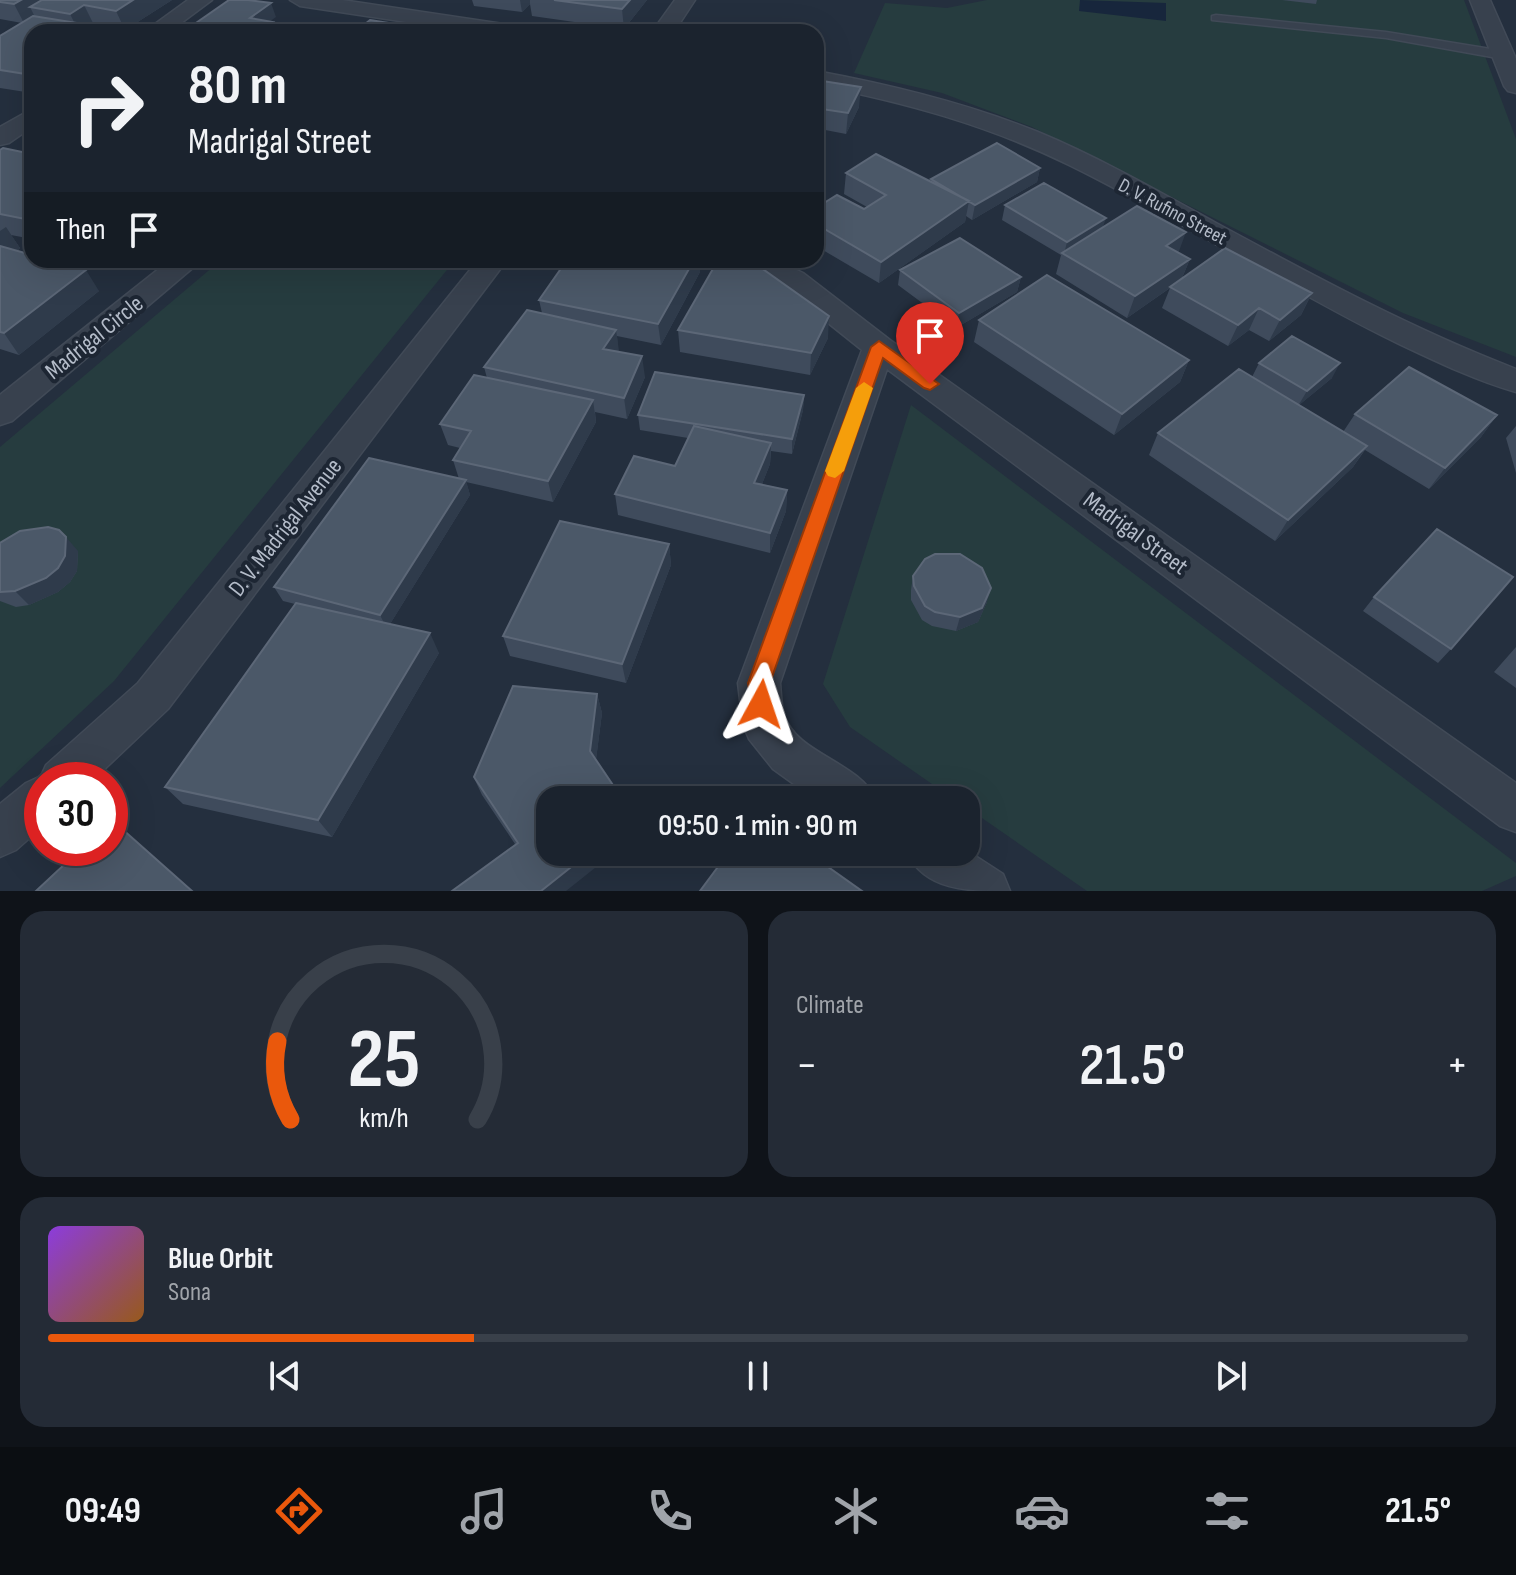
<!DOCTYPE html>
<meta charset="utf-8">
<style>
:root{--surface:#1b232e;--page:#242b36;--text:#f1f3f6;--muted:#a0a4aa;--line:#39404a;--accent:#ea580c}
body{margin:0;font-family:"Sofia Sans Condensed",sans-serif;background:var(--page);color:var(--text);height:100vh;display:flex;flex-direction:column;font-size:30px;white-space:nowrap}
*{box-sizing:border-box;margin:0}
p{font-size:26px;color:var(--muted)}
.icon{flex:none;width:44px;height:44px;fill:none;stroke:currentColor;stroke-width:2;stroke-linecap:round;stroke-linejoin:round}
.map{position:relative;height:891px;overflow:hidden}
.side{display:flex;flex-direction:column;gap:20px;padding:20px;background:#0f1319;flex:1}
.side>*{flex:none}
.banner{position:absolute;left:24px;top:24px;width:800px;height:244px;border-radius:24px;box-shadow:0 8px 32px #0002,0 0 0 2px var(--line);background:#1b232e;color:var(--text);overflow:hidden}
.speed{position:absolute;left:24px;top:762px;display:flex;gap:16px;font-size:40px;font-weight:700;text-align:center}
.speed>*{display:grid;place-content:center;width:104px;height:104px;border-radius:50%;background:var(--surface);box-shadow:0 8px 32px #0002,0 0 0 2px var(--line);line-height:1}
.speed .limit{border:12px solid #d22;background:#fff;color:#111}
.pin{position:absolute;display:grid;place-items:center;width:68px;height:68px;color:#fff;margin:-82px -34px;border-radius:50% 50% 50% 0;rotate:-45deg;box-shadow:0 0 8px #0007}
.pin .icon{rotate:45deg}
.me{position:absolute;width:88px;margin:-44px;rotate:5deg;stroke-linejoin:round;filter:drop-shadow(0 0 6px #0008)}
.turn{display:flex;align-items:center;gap:28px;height:168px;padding:0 32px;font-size:36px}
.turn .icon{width:104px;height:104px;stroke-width:2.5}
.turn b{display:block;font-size:56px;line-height:68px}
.then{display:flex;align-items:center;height:76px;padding:0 32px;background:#0003;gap:16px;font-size:30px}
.big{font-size:60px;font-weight:600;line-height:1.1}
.side .tile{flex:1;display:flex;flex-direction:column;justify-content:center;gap:12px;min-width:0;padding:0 28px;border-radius:24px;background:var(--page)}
.side .dial{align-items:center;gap:0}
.dial svg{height:208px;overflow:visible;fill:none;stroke:var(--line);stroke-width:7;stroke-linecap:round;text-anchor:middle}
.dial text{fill:var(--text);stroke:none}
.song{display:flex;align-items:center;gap:24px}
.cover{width:96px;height:96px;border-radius:12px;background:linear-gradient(135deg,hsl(270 70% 55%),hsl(30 70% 35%))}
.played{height:8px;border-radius:4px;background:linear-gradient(90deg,var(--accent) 30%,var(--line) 30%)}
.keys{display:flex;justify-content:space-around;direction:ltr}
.heat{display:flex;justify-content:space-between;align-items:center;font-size:44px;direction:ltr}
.side .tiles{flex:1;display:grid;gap:20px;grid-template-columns:1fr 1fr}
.tile:last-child{grid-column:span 2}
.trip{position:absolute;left:536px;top:786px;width:444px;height:80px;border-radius:24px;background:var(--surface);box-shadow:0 8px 32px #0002,0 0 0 2px var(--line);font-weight:600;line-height:80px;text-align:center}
.dock{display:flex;height:128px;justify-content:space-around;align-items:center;background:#0b0e12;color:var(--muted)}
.dock .icon{width:56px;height:56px}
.dock .active{color:var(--accent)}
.dock b{font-size:36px;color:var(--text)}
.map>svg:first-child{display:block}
.green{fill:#263c3f}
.water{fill:#17263c}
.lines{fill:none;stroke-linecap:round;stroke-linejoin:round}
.service-casing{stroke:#414a57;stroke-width:3}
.minor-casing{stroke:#414a57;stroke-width:3}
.service{fill:#38414e;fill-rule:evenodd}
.minor{fill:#38414e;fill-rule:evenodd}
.wall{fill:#3f4b5c}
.shaded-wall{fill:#2f3b4b}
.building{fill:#4b5868;stroke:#5c6777;stroke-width:2}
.route{fill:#ea580c;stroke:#983908;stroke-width:2}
.slow{fill:#f59e0b}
.labels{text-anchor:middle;stroke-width:8;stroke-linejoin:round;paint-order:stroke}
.far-street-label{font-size:20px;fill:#b4bcc9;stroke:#1d2633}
.street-label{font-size:24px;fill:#b4bcc9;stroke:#1d2633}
</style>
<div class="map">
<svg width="1516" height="891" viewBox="0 0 1516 891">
<rect width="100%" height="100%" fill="#242f3e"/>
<!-- green -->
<path class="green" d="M987,0H1464L1516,139V357L1403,313L1032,127L942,93L854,73L885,3L947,8Z
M221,260H455L114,681L0,788V447Z
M911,405L1516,863V876L1482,891H1087L966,807V800H955L850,727L823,684Z"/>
<!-- water -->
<path class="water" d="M1080,0L1166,3V21L1079,11Z"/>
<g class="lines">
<defs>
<path id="service" d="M1216,15L1386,32L1503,51L1509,55L1503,59L1386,38L1212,20V16Z"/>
<path id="minor" d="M188,0H212L169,32H144Z
M290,0H342L516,26L527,32H473L300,6Z
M675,0H695L674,32H652Z
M1470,0H1490L1516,59V93L1508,91L1504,86Z
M816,71C892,85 966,103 1038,132C1100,158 1158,191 1216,223C1314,276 1412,329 1516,369V392C1474,380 1433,360 1393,341C1283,287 1179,219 1069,165C988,125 904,102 816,85Z
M32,109V127L9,143L0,145V127Z
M170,260H202L12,421L0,425V395Z
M478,260H507L168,709L93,780H42V827L16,850L0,857V804L26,783L41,776L46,765L138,683Z
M740,260H776L803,273L890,340L1516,783V832L1500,826L887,369L780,683C781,693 781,705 784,715C796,754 860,762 876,800H816L773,769L749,739L743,725L738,683L862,350L783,287L744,266Z
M966,850L1003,874L1010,891C967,891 926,891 906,852H966Z"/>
</defs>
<!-- service casing -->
<use href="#service" class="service-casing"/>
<!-- minor casing -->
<use href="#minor" class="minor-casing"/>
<!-- service -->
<use href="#service" class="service"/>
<!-- minor -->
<use href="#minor" class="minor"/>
</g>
<!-- wall -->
<path class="wall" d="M0,0H172L125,30L94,25H93L96,26L99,32H32V93L0,88V36L22,23L0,19Z
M472,0H647L624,29L532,16L530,4L522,12L474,6Z
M1282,0H1317L1316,4Z
M816,80L859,107L846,134L820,129L816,137Z
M0,150L32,154V239L11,235L20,248L17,251L99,291L19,355L0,349Z
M1040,168L1037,182L972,220L966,216L965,222L879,283L816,246V208L864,209L867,207L844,194L846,173L930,182L931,179Z
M1005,205L1103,227L1179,253L1190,259L1182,278L1312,293L1301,315L1269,341L1249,330L1228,346L1162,308L1170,288L1127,318L1056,274L1061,255L1002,220Z
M130,260H149L145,263Z
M900,270L1021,277L1017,292L956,328L898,285Z
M700,272L661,345L617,336L618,352L645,377L627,419L595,412L596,422L553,502L466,482L470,495L390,624L439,653L332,837L183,804L165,787L295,604L283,601L274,587L459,479L453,460L460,448L448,445L440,424L487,378L484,367L542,313L539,300Z
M979,320L1189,360L1180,382L1114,435L974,342Z
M678,330L828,338L810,375L680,352Z
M1259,363L1332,378L1299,405L1343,432L1355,414L1497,415L1481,437L1429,489L1365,450L1353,467L1275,541L1149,455L1158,433L1252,377Z
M804,395L803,410L792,454L771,451L770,464L762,484L787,490L786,511L770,553L618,515L615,494L675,466L688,438L640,430L638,415Z
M1516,426V473L1506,438Z
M0,543L78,551L77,571L70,582L58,592L29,605L16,607L0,601Z
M669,544L671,565L626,683L510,656L503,636Z
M913,576L987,602L978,622L956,631L932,626L922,620L911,600V590Z
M1374,597L1451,649L1438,663L1363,611Z
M1516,647V688L1494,672Z
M597,694L602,713L596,759L550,852L515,844L482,795L474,778Z"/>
<!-- shaded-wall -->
<path class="shaded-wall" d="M21,0H64L30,7L35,17L24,23L14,4Z
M133,0H172L125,30L116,11Z
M520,0H530V4L522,12Z
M630,0H647L624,29L622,9Z
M271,3L276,17L255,32L250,18Z
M84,5L94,25L82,32H79L70,14Z
M273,22L277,32H260Z
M96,26L99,32H87Z
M861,87L859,107L846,134L848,113Z
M822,109L820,129L816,137V118Z
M1040,168L1037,182L972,220L975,205Z
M969,201L965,222L879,283L881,262Z
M32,214V231L25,219Z
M1106,218L1101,233L1064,254L1067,242Z
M6,227L20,248L0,263V231Z
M1186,232L1178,254L1166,246Z
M1190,259L1181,280L1127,318L1135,296Z
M694,260H700V272L661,345L658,324Z
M86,270L99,291L19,355L4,333Z
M1021,277L1017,292L956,328L959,313Z
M1312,293L1301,315L1269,341L1280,320Z
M1259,308L1249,330L1228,346L1238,325Z
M829,316L828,338L810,375L811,353Z
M616,330L619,351L603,349Z
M642,356L645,377L627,419L624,398Z
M1189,360L1180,382L1114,435L1122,414Z
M1340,363L1332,378L1298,406L1307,391Z
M804,395L803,410L792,454V439Z
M593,400L596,422L553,502L548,481Z
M1497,415L1481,437L1429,489L1445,468Z
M771,443L770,464L754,504V483Z
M1367,446L1353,467L1275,541L1288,520Z
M466,480L470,495L387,629L380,615Z
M787,490L786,511L770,553V533Z
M66,537L78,551L77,571L70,582L58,592L29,605L15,591Z
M669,544L671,565L626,683L622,664Z
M991,588L987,602L978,622L956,631L960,617Z
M430,633L439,653L332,837L318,820Z
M597,694L602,713L595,768L590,751Z
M590,852H615L566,891H541Z"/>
<!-- building -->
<path class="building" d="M0,0H21L14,4L0,2Z
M42,0H133L116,11L84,5L70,14L30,7Z
M229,0H248L271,3L250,18L273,22L260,32H183Z
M554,0H630L622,9Z
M33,16L96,26L87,32H32V75L0,70V36Z
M370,20L427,29L423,32H355Z
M295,23L339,29L335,32H283Z
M442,28L466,32H438Z
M816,80L861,87L848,113L822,109L816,118Z
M997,143L1040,168L975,205L931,179Z
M3,148L32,154V214L25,219L0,214V150Z
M876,154L969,201L881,262L816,224V208L837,195L864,209L886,195L846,173Z
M1044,183L1106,218L1067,242L1005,205Z
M1137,206L1186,232L1166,246L1190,259L1135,296L1062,253Z
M960,238L1021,277L959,313L900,270Z
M0,246L32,255V260H50L86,270L4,333L0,332Z
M1225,248L1312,293L1280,320L1259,308L1238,325L1170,287Z
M567,260H694L658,324L539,300Z
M718,260H750L829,316L811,353L678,330Z
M1047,275L1189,360L1122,414L979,320Z
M527,310L616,330L603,349L642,356L624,398L484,367Z
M1292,336L1340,363L1307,391L1259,363Z
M1409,367L1497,415L1445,468L1355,414Z
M1239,369L1367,446L1288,520L1158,433Z
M655,372L804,395L792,439L638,415Z
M474,375L593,400L548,481L453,460L471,431L440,424Z
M694,426L771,443L754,483L787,490L770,533L615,494L634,456L675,466Z
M369,458L466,480L380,615L274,587Z
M560,521L669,544L622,664L503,636Z
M48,527L59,530L66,537L65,556L58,568L46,578L15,591L0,592V543L20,531Z
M1437,529L1513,577L1451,649L1374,597Z
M935,554H960L982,568L991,588L982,608L960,617L935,612L925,606L914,586L913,576L925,559Z
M296,603L430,633L318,820L165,787Z
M513,686L597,694L590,751L623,800H550V852H590L541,891H452L518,843L474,777Z
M112,820L192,891H36L82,848H110V822Z
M729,852H807L862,891H700Z"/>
<!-- route -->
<path class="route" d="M879,341L939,384L930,390L924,388L883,358L770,683L773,704L769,711L761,714L753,711L748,683L871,347Z"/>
<!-- slow -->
<path class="slow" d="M864,382L873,388L844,471L835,478L828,476L825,471L856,388Z"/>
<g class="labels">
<!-- far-street labels -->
<g class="far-street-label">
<text transform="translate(1173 211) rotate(28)" y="7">D. V. Rufino Street</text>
</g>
<!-- street labels -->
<g class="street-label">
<text transform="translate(94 337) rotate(-39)" y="8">Madrigal Circle</text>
<text transform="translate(285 527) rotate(-52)" y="8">D. V. Madrigal Avenue</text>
<text transform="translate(1136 533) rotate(36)" y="8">Madrigal Street</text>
</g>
</g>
</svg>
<div class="speed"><div class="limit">30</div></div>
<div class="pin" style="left:930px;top:384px;background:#d93025"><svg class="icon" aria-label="arrive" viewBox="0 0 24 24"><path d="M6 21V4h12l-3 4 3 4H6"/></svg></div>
<svg class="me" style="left:761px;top:704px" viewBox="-20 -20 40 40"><path d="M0-17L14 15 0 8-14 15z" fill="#ea580c" stroke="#fff" stroke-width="4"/></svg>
<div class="trip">09:50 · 1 min · 90 m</div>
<div class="banner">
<div class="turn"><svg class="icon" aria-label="right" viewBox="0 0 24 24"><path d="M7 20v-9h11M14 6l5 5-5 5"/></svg><div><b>80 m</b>Madrigal Street</div></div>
<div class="then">Then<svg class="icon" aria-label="arrive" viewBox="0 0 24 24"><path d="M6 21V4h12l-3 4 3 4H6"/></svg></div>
</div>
</div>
<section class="side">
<div class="tiles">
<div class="tile dial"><svg viewBox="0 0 100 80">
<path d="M14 69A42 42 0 1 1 86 69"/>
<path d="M14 69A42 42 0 0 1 9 39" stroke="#ea580c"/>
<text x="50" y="56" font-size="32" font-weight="700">25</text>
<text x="50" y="72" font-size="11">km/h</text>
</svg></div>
<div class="tile"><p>Climate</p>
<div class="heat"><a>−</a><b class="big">21.5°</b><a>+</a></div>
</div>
<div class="tile">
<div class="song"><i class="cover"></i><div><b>Blue Orbit</b><p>Sona</p></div></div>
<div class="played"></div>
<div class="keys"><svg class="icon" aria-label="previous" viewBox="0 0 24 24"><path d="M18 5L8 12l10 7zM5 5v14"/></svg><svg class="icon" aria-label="pause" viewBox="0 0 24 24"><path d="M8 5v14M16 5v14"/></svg><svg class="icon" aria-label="next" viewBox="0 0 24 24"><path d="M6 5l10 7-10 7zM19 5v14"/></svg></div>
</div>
</div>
</section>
<nav class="dock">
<b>09:49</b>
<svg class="icon active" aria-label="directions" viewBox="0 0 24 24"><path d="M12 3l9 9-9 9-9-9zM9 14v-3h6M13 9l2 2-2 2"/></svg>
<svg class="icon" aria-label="music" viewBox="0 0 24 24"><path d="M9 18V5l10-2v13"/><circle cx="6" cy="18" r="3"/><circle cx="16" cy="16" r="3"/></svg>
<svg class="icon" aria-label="phone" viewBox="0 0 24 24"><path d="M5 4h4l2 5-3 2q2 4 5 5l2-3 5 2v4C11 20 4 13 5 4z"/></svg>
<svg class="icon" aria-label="climate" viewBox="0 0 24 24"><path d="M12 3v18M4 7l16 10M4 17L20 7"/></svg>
<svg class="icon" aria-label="car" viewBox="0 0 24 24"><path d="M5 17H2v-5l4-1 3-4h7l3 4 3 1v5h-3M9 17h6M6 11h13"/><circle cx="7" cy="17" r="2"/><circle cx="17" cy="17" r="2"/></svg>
<svg class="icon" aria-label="filters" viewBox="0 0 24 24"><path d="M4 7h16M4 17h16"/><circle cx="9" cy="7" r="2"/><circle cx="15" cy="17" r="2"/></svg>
<b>21.5°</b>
</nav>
